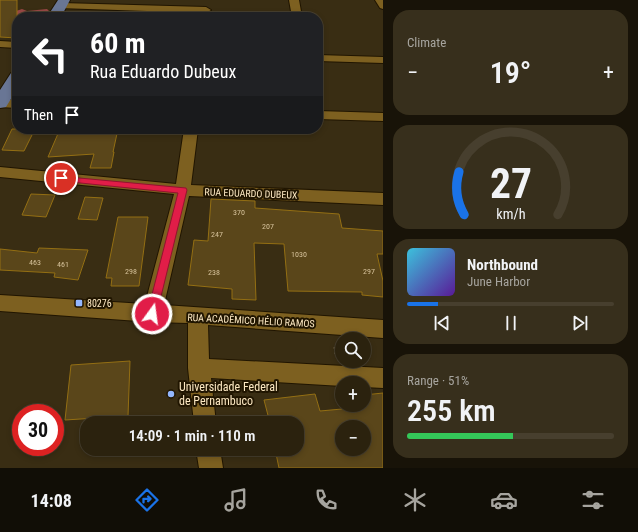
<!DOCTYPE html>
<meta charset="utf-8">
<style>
:root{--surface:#2b220e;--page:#372f1c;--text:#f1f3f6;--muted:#a6a49e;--line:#473f2e;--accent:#1a73e8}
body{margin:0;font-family:"Roboto Condensed",sans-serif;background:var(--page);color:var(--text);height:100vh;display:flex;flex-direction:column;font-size:15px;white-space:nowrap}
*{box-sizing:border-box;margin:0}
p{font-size:13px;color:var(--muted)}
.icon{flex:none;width:22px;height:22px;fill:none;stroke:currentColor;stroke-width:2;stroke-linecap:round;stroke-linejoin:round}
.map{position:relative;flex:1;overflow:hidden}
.panel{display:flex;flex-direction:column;gap:10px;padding:10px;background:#181308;width:255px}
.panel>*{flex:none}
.banner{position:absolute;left:12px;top:12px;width:311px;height:122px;border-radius:16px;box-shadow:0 2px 6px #0003,0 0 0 1px var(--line);background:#202124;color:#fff;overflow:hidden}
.tools{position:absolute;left:335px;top:332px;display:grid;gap:8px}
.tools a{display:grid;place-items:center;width:36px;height:36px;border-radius:50%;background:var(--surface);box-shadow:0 2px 6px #0003,0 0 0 1px var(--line);font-size:20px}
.speed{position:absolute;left:12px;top:404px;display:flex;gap:8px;font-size:20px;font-weight:700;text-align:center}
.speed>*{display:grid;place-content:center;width:52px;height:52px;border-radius:50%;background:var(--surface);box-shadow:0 2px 6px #0003,0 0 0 1px var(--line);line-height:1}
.speed .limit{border:6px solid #d22;background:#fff;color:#111}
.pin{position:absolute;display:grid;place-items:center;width:34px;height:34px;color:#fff;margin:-17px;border:2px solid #fff;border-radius:50%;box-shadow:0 1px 4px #0007}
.me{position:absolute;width:44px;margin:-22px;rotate:14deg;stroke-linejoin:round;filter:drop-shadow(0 0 3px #0008)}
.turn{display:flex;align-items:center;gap:14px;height:84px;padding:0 12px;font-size:18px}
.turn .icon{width:52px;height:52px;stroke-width:2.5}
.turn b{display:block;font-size:28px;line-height:34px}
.then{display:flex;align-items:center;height:38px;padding:0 12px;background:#0003;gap:8px;font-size:15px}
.big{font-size:30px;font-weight:600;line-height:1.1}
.panel .card{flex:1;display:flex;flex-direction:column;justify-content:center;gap:6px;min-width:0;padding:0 14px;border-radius:16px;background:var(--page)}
.panel .dial{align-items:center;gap:0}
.dial svg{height:104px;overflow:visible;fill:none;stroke:var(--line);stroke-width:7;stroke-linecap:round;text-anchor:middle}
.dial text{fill:var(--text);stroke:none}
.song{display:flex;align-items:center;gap:12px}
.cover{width:48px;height:48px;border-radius:6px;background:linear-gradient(135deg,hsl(190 70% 55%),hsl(270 70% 35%))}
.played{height:4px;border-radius:2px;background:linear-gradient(90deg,var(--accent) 15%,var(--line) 15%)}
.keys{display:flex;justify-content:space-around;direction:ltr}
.heat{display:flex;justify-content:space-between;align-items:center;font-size:22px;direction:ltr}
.charge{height:6px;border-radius:3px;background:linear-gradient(90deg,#34c759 51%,var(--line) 0)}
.trip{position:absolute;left:80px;top:416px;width:224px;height:40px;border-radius:16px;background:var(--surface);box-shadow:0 2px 6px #0003,0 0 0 1px var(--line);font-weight:600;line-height:40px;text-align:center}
.tab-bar{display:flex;height:64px;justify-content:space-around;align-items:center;background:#110e06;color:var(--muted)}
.tab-bar .icon{width:28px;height:28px}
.tab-bar .active{color:var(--accent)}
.tab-bar b{font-size:18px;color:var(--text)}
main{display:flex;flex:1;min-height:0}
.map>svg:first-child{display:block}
.forest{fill:#984845}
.building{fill:#5a461a;stroke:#946f13;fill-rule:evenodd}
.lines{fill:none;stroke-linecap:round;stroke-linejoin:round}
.minor-casing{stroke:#201500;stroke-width:2}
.major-casing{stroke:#201500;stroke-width:2}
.path{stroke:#7a6b4d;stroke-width:3;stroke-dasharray:1.5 4;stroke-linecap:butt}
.minor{fill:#7d6020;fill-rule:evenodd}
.major{fill:#697695;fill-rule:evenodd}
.route{fill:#e11d48;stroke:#92132f}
.poi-dot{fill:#94b7fd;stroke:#201500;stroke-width:1.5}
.labels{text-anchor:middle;stroke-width:4;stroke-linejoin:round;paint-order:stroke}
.number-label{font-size:8px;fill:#d4c099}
.street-label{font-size:10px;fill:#fde9c3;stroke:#201500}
.poi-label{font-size:10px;fill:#fde9c3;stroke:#201500;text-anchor:start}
.near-poi-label{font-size:12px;fill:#fde9c3;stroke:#201500;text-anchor:start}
</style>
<main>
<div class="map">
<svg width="383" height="468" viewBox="0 0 383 468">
<rect width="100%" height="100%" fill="#392d13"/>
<!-- forest -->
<path class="forest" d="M22,9L27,11L47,9L49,11L45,17H17L0,10L13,12Z"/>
<!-- building -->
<path class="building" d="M0,0H17V38L0,37Z
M12,129H35L24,151L2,150Z
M60,129H118L113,152H114L111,168H90L94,154L48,157Z
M31,194L55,195L46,217L22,215Z
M85,197L103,198L97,220L78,219Z
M211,199L255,201V208L339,214L342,228L383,231V254H377L383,281V297L362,295V292L288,291L284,244L254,243L256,300L232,299V289L188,285L194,240L208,241Z
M118,217H148L139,286H111L112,278H106Z
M39,248L88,250L78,280L54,277L55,273L0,270V249L37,253Z
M130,361L128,416L65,420L71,365Z
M383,393V468H279L275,449H297V423H270L264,400L315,394L320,411L364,407V395ZM342,427H364V449H342Z"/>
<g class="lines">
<defs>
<path id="minor" d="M289,0H299L302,17H292Z
M375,0H383V9L380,8Z
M61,3L206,7L211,10L206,13L58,8L56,6L58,4Z
M0,41L17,42V48L0,47Z
M318,55L383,57V63L318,61Z
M0,99L17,100V108L0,107Z
M318,111L383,113V121L318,119Z
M184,129H198L191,185L383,193V205L189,196L164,305L383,320V338L208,325L209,359L383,368V388L364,387V383H342V386L211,378L216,423H194L188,368V323L152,322L0,311V295L145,304L174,194L0,177V167L176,184Z
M196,449H220L223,468H199Z"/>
<path id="major" d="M58,0H70L61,17H47Z
M17,71V89L6,107L0,108V90L11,73Z"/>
</defs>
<!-- minor casing -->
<use href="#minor" class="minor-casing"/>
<!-- major casing -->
<use href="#major" class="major-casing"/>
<!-- path -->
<path class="path" d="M335,347L336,357"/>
<!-- minor -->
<use href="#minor" class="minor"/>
<!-- major -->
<use href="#major" class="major"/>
</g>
<!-- route -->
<path class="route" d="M58,176L186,188L187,190L156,317H148L147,314L178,193L61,181L58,180Z"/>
<!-- markers -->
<g class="poi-dot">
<rect x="75" y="299" width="8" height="8" rx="2"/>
<circle cx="171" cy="394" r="4"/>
</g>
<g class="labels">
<!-- number labels -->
<g class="number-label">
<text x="239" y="215">370</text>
<text x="268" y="229">207</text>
<text x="217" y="237">247</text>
<text x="299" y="257">1030</text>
<text x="35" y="265">463</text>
<text x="63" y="267">461</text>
<text x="131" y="274">298</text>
<text x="369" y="274">297</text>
<text x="214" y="275">238</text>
</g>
<!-- street labels -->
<g class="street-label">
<text transform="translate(251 193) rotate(2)" y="4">RUA EDUARDO DUBEUX</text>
<text transform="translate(251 320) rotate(3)" y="4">RUA ACADÊMICO HÉLIO RAMOS</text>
</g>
<!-- poi labels -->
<g class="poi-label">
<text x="87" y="307">80276</text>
</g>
<!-- near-poi labels -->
<g class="near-poi-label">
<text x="179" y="391">Universidade Federal<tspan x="179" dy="14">de Pernambuco</tspan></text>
</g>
</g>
</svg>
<div class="tools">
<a><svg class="icon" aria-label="search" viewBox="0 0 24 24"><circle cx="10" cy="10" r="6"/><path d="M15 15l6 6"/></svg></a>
<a>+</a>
<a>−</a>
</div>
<div class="speed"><div class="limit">30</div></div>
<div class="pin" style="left:61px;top:178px;background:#d93025"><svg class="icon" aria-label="arrive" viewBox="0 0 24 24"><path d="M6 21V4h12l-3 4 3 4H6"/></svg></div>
<svg class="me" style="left:152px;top:314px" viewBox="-20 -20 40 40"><circle r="17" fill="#e11d48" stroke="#fff" stroke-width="3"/><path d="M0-11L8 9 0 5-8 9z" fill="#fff"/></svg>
<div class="trip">14:09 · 1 min · 110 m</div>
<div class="banner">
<div class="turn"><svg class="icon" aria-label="left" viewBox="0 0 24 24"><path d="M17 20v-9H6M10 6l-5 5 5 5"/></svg><div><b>60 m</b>Rua Eduardo Dubeux</div></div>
<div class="then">Then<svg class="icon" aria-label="arrive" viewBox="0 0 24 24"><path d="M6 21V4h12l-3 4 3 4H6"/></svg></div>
</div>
</div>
<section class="panel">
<div class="card"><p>Climate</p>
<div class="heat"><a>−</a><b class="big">19°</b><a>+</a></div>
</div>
<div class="card dial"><svg viewBox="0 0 100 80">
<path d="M14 69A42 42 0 1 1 86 69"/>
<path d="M14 69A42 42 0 0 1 10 36" stroke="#1a73e8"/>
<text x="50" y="56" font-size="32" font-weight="700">27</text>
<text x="50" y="72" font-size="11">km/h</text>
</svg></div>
<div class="card">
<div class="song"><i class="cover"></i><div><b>Northbound</b><p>June Harbor</p></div></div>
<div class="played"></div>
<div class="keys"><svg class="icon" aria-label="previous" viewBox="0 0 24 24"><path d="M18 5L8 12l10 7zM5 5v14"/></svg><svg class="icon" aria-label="pause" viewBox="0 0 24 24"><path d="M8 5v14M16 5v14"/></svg><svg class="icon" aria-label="next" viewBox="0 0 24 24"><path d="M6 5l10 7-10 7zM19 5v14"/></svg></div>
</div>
<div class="card"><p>Range · 51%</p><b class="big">255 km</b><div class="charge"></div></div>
</section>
</main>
<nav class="tab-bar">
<b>14:08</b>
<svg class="icon active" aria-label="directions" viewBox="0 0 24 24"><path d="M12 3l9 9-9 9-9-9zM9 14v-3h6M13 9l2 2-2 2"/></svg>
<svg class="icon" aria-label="music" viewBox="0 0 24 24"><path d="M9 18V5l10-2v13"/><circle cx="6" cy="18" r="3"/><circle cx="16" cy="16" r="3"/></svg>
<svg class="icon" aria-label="phone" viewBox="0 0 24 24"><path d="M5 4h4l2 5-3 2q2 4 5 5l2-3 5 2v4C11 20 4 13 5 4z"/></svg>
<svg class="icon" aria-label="climate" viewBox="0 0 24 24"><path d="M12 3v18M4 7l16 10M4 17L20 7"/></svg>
<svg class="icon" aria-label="car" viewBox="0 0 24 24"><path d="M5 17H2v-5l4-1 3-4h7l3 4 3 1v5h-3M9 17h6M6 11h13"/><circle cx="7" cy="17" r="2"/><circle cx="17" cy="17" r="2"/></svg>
<svg class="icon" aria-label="filters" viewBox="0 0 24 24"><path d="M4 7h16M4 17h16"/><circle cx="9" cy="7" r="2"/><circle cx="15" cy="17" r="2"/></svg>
</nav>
